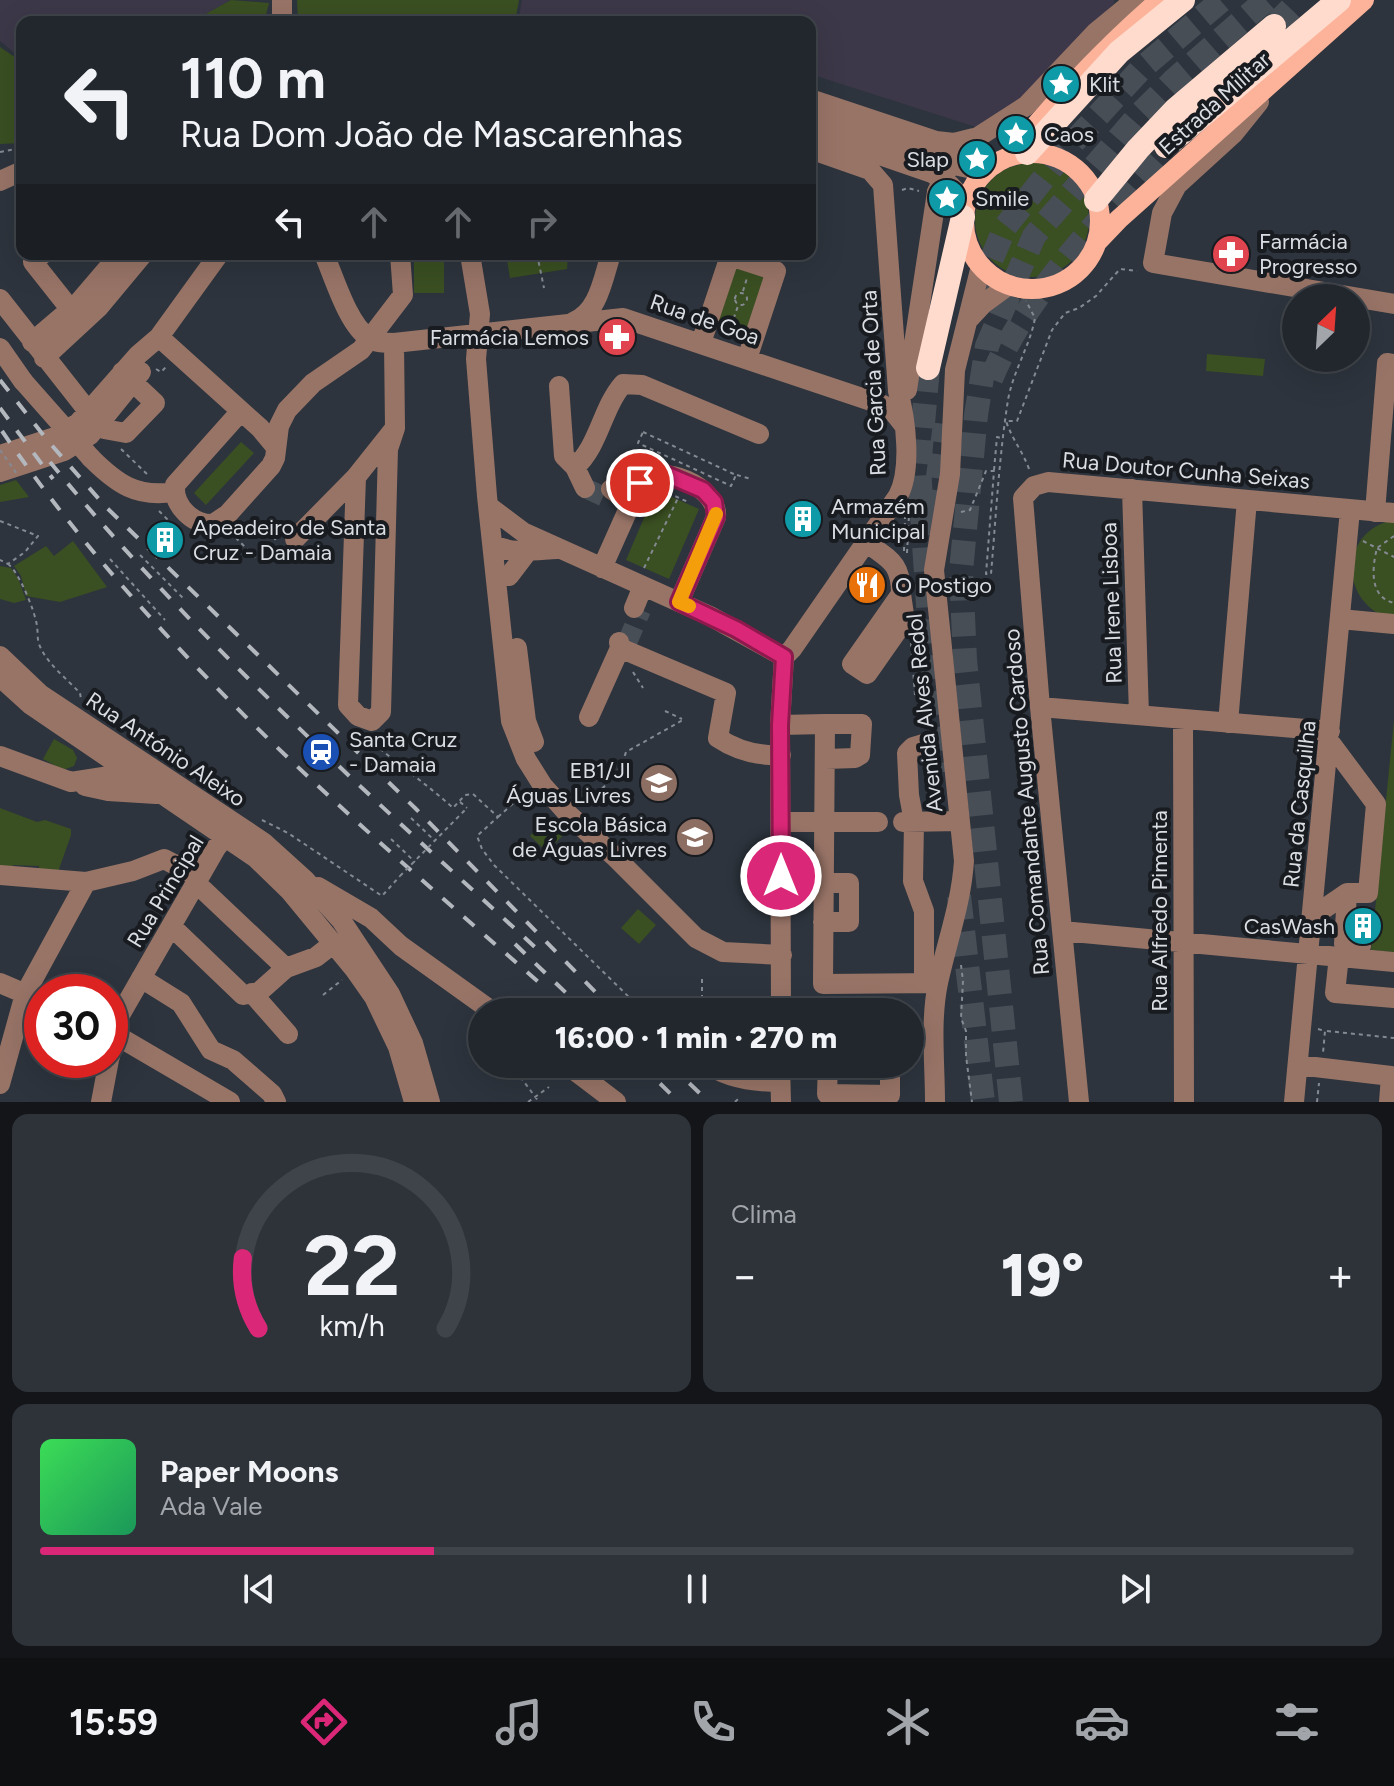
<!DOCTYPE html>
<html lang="pt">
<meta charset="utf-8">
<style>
:root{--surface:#22272e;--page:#2e333a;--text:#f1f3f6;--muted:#a2a5aa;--line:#3f444a;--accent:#db2777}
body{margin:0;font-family:Figtree,sans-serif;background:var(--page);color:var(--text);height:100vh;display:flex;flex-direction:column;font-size:30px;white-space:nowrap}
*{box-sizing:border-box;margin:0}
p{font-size:26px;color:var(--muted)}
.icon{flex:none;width:44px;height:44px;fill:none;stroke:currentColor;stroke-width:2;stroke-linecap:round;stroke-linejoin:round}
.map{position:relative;height:1102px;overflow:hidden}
.drawer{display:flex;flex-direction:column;gap:12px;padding:12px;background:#131519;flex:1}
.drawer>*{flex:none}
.banner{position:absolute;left:16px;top:16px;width:800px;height:244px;border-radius:16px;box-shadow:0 8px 32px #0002,0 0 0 2px var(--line);background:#22272e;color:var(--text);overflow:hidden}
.needle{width:52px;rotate:25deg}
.buttons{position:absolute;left:1282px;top:284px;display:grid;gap:16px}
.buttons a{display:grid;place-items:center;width:88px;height:88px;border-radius:50%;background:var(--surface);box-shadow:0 8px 32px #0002,0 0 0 2px var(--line);font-size:40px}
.speed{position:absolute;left:24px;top:974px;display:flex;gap:16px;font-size:40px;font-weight:700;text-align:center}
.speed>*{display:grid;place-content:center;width:104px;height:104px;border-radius:50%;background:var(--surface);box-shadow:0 8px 32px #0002,0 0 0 2px var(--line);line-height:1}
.speed .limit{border:12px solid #d22;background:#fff;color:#111}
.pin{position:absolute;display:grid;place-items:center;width:68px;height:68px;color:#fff;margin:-34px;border:4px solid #fff;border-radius:50%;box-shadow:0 2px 8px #0007}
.me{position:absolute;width:88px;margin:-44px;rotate:0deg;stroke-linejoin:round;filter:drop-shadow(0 0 6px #0008)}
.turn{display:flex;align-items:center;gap:28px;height:168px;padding:0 32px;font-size:36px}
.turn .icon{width:104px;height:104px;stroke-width:2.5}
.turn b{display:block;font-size:56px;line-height:68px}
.lanes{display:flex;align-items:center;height:76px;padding:0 32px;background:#0003;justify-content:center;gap:40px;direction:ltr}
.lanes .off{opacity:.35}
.big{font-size:60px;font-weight:800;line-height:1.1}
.drawer .card{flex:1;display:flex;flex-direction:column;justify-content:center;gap:12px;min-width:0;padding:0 28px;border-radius:16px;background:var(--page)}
.drawer .dial{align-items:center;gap:0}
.dial svg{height:208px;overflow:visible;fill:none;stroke:var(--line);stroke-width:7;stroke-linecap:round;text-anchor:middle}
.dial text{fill:var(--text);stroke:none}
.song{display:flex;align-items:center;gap:24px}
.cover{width:96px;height:96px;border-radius:12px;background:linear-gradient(135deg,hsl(130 70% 55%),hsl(150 70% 35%))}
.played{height:8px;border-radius:4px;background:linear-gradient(90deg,var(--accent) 30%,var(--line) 30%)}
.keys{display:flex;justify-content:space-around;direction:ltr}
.heat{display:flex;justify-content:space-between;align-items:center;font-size:44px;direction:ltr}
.drawer .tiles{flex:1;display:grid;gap:12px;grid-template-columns:1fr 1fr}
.card:last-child{grid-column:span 2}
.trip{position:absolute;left:468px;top:998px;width:456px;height:80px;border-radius:40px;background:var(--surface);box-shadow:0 8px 32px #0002,0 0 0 2px var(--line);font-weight:800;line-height:80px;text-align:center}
.dock{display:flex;height:128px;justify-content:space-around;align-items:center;background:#0e1012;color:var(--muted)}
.dock .icon{width:56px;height:56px}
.dock .current{color:var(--accent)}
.dock b{font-size:36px;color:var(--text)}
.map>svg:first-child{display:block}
.industrial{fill:#3d3849}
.green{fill:#3a4f22}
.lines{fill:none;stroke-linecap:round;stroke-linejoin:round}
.minor-tunnel{stroke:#474e56;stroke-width:20;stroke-dasharray:20 10;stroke-linecap:butt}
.highway-tunnel{stroke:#474e56;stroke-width:24;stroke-dasharray:24 12;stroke-linecap:butt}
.path{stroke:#858a92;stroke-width:2;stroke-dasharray:4 4;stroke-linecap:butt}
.minor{stroke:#987467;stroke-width:20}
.major{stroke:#fcb399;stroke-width:20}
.highway{stroke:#ffdbce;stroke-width:24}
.rail{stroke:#b3b7be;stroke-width:4;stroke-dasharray:14 14;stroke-linecap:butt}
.path-bridge{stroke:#858a92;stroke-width:2;stroke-dasharray:4 4;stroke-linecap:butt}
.minor-bridge{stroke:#987467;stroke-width:20}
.route-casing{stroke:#8e194d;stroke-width:20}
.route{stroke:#db2777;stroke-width:14}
.slow{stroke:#f59e0b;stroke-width:14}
.labels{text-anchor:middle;stroke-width:8;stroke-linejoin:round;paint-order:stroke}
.poi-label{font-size:22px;fill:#dadee4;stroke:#181b1f;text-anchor:start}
.street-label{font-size:22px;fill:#dadee4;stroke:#181b1f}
</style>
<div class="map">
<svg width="1394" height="1102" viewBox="0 0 1394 1102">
<rect width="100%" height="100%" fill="#2d343d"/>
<!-- industrial -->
<path class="industrial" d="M0,0H231L191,22H22V59L0,41Z
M522,0H1114V3L1038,84L1004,114L979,128L810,74V22H518Z"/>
<!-- green -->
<path class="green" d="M231,0L269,3L264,22H191Z
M297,0H519L515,22H298Z
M0,47L22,62V143L0,144Z
M975 220a57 57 0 1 1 114 0a57 57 0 1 1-114 0Z
M506,254H568L567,269L510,278Z
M414,262H444V293H414Z
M736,263L768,274L748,332L717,321Z
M1207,354L1265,359L1263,376L1206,371Z
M241,442L254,453L206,505L194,493Z
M16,480L29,497L0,502V485Z
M656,490L699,509L669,579L626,560Z
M1394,520V620C1339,606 1337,531 1394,520Z
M73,541L107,587L60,602L26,596L21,576L14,566L46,546L54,556Z
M0,566L11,568L18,578L26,600L14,603L0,599Z
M1394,720V952L1371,950Z
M54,739L73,750L77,758L74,766L63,770L43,759Z
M0,808L37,822L45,820L71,829V835L58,872L39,870V866L13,865L12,871L0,869Z
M547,817L565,833L547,852L530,836Z
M638,909L656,925L639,944L621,928Z"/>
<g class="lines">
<!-- minor-tunnel -->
<path class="minor-tunnel" d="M585,488L607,498
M626,645L641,610"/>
<!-- highway-tunnel -->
<path class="highway-tunnel" d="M1274,26L1299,0
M978,292L1005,227L1067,149L1142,68L1222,0
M928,368L919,468L931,650L945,772
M991,379C1027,292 1104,215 1166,146
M933,514L945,424
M959,896L983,1102
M1011,1102L965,660L961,571L976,415L987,346L1034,236L1139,115L1174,80L1266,0"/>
<!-- path -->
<path class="path" d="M0,152L22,148
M902,190L908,188L919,191
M537,254L544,288
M743,291L747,278
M735 299a6 6 0 1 1 12 0a6 6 0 1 1-12 0Z
M731,326L738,306
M156,369L161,372L166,367
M643,432L736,475L731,486L638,443Z
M121,449L148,475
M1029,469C1023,452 1012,439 1006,421H1017L1052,330L1065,313L1079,308L1096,296L1120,269L1137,271
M994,470L997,437L1001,438
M737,475L751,479
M668,493L688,502
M159,511L172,524
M961,512L970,510L986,471H994L986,574H991C996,516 999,457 1008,400C1013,371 1030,346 1035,318L1026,301
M0,521L38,536L25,552L8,564L0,560
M230,532L257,559L278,536
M1394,536L1377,548C1372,568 1369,597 1394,603
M1363,541L1394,557
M153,543L173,524
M900,545L901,524
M904,551L905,517
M907,553L909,515L927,514
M140,555L184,599
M110,559L165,620
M8,564C19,572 35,611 37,626C38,632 37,638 39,644C46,663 67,679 80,693L81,699
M644,568L678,498
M911,643L915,695L922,703
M633,672L643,688
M665,711L682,719
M368,738C395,763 426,783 453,808L465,795L473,794L498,817L477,836L482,849L494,865L634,1002
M460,802L467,808
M583,803C602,791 619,775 626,752L683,720
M498,817L526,792
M411,818L435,841
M262,820L288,833L382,896L400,876
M391,839L415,862
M961,965L963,981L961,1018L966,1031V1056L972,1102
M702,979V998
M323,995L342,980
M819,1012V1001
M1318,1029L1325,1031L1323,1053
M1327,1031L1394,1038
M511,1064L539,1102
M528,1102L549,1087
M735,1102L738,1099L740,1102
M1317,1102L1319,1083"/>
<!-- minor -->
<path class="minor" d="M282,0V22
M810,99L936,141L954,143L974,138
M1259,102L1234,133L1177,185L1162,213L1153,263L1394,304
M810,116L950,164L968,168L995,164
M810,131L932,173L950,185L966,202
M957,156L978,137L1026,106L1095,33L1135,0
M0,181L22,171
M43,254L33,262L71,310
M324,254C334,277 348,325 369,338C376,343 385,343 394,343L623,318L883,405L892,410L903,424
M470,254L480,314L476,359L487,496L511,721L526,759L543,786L569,815L614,856L696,938L723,952L782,955
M0,299L99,425L104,429L126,433L155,403L122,372
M969,319L983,304L1009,285
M573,322C599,312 603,278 611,254
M159,337L260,428L275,446
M32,342L79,302L120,254
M394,343L395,428L356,477L348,705L358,716L372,721L381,712L388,449L395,428
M701,343L730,256L776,271L747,359
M0,348L23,381
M44,358L98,308L143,254
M559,386L564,456L575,467
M907,390L937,192
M241,411L175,485C173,506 193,525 213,524L228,514L271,466L275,458L279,426L287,410L313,383L361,350L403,295L400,254
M0,455L55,437L78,423L138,355L159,337L219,254
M91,458C117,484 137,498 174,492
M0,472L64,451L90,435L141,372
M585,488L575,467C599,446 602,408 623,384L642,385L759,434
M611,489L631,503
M1132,489L1139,715
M491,508L523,532L710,616L784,657
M1375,512L1387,363L1394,364
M295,539L356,477
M867,543C890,560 901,563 901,594L852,664L867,674L902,624L904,615L901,594
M493,544C511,555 536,550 557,549
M602,568L640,483C660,461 719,487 716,517L679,602
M509,576L528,551
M634,608L643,586
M1340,619L1394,624
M517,648L526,721L534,742
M620,648L726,693L718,738C736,750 758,756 781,755
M0,656L40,694L263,842L305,880L341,920L390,994L413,1043L430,1102
M0,677L31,705L256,858L289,890L355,970L374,997L398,1047L414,1102
M1040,707L1330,731
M589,717L620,648L619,642
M1183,719L1184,1102
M1228,723L1247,500
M780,725L825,724
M923,744L913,747L907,753L909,795L914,822L913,881L924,911V983
M0,756L71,782L135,772
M826,759L855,758L860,755L862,724H825L823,984L938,983
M85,786L108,791L156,794
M781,822H878
M903,822L959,821
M0,875L86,882
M196,883L286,968
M318,887L371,918L401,946L493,1012
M1347,893L1344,944L1361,946
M1312,917L1347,893H1368L1376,804L1329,741
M823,922H849V883H823
M171,926L243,995L259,992L286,968L316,957L334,943
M1062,931L1394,962
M1339,956L1335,993L1394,998
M141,978L181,1003L211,1050L233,1060L272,1094L276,1102
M0,983L42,1001
M252,993L288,1034
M652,1006L658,1012
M781,1012L780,725L784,657L792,649L898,496C912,470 906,420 898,391L883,185L870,170L810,149
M114,1034L230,1102
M110,1057L115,1026L120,1015L216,848L225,837
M566,1064L616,1102
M708,1064C727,1079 756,1082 780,1082
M780,1064L781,1102
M828,1064L827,1094L890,1095V1064
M1298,1065L1391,1076L1389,1102
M0,1084L25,994L86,882L133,871L164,859L199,877
M101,1102L109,1060
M935,1102C935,1063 930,1022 938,983C947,941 961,905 964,861L934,570L950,474L955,370L981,266
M1079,1102L1040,707L1023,498L1034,486L1048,482L1394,513
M1294,1102L1350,510"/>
<!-- major -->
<path class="major" d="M964 221a68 68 0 1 1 136 0a68 68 0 1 1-136 0Z
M1009,157C1056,100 1104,48 1160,0
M1097,242L1119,219L1364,0"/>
<!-- highway -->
<path class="highway" d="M1166,146L1339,0
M1027,153L1119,52L1183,0
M1096,200L1138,149L1175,110L1274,26
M928,368L963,217"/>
<!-- rail -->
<path class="rail" d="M0,380L48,441L105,506L415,808L615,1012
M0,408L53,479
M2,431C149,646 348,816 542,985
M50,462C195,640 368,794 536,948
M515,944L586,1012
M640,1064L679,1102
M669,1064L709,1102"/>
<!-- path-bridge -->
<path class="path-bridge" d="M0,450L17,474
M400,876L467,808"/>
<!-- minor-bridge -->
<path class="minor-bridge" d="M937,192L946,172L957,156
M23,381L91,458"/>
</g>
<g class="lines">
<defs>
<path id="route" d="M640,483L646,476L663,473L703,490L714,502L716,517L679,602L736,629L784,657L780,725L781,876"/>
</defs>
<!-- route casing -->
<use href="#route" class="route-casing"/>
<!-- route -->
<use href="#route" class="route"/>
<!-- slow -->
<path class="slow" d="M689,606L679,602L716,514"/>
</g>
<!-- icons -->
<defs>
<symbol id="sight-disc" viewBox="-11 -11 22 22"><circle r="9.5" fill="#0f9aa8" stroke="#181b1f"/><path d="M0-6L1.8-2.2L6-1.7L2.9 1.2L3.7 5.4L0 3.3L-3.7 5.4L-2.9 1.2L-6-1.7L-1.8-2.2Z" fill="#fff"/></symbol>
<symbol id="pharmacy-disc" viewBox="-11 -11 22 22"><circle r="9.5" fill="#e0444e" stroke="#181b1f"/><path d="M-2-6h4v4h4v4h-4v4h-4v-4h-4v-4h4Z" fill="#fff"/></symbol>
<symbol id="building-disc" viewBox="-11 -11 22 22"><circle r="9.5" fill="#0f9aa8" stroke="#181b1f"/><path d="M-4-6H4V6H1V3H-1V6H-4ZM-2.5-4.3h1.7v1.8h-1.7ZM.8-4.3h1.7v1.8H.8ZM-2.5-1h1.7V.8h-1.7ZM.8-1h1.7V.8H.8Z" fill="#fff"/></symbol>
<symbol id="restaurant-disc" viewBox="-11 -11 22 22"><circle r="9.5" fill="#e8710a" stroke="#181b1f"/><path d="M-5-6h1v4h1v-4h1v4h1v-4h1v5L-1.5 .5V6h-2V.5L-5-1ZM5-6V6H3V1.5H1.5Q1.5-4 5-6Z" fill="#fff"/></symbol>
<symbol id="station-disc" viewBox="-11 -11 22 22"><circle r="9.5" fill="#1a4fb4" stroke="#181b1f"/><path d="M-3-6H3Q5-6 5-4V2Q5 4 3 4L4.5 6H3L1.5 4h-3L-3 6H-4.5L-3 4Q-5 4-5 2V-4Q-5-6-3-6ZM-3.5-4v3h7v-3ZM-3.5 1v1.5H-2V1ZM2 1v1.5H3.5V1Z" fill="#fff"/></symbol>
<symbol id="school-disc" viewBox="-11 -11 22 22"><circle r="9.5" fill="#8d6e63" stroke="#181b1f"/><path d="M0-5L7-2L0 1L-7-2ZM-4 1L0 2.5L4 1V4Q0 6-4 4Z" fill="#fff"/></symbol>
</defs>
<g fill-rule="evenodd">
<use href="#sight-disc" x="1039" y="62" width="44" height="44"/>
<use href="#sight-disc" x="994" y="112" width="44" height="44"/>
<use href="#sight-disc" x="955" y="137" width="44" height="44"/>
<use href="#sight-disc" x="925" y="176" width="44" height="44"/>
<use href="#pharmacy-disc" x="1209" y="232" width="44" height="44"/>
<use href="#pharmacy-disc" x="595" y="315" width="44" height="44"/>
<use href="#building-disc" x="781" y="497" width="44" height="44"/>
<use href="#building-disc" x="143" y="518" width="44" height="44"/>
<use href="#restaurant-disc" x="845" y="563" width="44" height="44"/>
<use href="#station-disc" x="299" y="730" width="44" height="44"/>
<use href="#school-disc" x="637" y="761" width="44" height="44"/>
<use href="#school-disc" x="673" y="815" width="44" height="44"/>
<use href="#building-disc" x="1341" y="904" width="44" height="44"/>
</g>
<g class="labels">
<!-- poi labels -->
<g class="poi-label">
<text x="1089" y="92">Klit</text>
<text x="1044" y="142">Caos</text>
<text x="949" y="167" text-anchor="end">Slap</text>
<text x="975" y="206">Smile</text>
<text x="1259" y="249">Farmácia<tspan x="1259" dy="25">Progresso</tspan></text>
<text x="589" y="345" text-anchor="end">Farmácia Lemos</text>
<text x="831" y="514">Armazém<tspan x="831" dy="25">Municipal</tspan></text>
<text x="193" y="535">Apeadeiro de Santa<tspan x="193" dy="25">Cruz - Damaia</tspan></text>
<text x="895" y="593">O Postigo</text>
<text x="349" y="747">Santa Cruz<tspan x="349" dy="25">- Damaia</tspan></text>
<text x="631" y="778" text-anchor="end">EB1/JI<tspan x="631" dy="25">Águas Livres</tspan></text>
<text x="667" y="832" text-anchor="end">Escola Básica<tspan x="667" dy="25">de Águas Livres</tspan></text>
<text x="1335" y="934" text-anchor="end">CasWash</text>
</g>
<!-- street labels -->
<g class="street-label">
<text transform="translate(1214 103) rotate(-42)" y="8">Estrada Militar</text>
<text transform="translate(705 319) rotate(19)" y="8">Rua de Goa</text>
<text transform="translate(873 383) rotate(-93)" y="8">Rua Garcia de Orta</text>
<text transform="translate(1186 470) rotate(5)" y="8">Rua Doutor Cunha Seixas</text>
<text transform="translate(1111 603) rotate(-92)" y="8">Rua Irene Lisboa</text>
<text transform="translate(924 713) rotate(-96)" y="8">Avenida Alves Redol</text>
<text transform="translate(166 749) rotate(34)" y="8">Rua António Aleixo</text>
<text transform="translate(1026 802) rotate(-95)" y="8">Rua Comandante Augusto Cardoso</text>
<text transform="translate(1299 804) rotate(-84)" y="8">Rua da Casquilha</text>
<text transform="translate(165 891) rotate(-59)" y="8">Rua Principal</text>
<text transform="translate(1159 911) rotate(-90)" y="8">Rua Alfredo Pimenta</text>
</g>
</g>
</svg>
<div class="buttons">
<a><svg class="needle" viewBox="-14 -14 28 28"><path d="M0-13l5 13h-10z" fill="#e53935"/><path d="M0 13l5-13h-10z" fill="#a2a5aa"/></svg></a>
</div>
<div class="speed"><div class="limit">30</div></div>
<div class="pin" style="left:640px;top:483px;background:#d93025"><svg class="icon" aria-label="arrive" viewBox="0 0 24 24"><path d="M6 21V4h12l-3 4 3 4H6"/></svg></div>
<svg class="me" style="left:781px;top:876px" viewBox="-20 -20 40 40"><circle r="17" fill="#db2777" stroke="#fff" stroke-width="3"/><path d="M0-11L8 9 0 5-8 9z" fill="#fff"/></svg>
<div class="trip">16:00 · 1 min · 270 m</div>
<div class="banner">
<div class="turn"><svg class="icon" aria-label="left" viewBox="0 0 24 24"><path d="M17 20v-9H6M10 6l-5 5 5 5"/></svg><div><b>110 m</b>Rua Dom João de Mascarenhas</div></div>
<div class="lanes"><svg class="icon" aria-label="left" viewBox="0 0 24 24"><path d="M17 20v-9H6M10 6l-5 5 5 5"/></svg><svg class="icon off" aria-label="ahead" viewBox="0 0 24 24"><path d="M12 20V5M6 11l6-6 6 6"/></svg><svg class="icon off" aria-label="ahead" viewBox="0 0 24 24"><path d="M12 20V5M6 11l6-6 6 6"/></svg><svg class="icon off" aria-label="right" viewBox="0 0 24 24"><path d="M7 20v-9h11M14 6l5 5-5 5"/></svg></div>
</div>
</div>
<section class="drawer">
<div class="tiles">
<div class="card dial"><svg viewBox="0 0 100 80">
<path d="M14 69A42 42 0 1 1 86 69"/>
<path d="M14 69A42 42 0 0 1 8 42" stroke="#db2777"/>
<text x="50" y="56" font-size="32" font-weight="700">22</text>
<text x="50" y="72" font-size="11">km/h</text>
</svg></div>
<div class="card"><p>Clima</p>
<div class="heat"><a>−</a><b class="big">19°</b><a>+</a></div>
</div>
<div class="card">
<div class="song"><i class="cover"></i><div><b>Paper Moons</b><p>Ada Vale</p></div></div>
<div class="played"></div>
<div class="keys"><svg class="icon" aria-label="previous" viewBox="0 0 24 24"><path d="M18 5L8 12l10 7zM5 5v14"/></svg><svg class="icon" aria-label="pause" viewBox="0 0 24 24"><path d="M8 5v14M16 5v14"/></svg><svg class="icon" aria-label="next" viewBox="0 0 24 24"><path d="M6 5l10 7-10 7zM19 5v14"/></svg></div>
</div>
</div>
</section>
<nav class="dock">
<b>15:59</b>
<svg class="icon current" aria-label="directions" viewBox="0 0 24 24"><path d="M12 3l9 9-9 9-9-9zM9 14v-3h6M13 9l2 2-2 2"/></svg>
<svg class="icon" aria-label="music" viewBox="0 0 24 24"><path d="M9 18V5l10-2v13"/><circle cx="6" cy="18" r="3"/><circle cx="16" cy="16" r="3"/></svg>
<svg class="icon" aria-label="phone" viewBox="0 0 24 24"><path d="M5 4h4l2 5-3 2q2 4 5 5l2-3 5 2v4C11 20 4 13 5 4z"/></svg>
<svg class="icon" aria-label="climate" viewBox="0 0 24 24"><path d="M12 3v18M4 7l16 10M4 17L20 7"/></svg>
<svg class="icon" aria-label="car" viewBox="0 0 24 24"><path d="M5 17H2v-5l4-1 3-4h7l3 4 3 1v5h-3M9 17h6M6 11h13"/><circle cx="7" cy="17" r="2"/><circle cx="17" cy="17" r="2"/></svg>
<svg class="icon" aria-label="filters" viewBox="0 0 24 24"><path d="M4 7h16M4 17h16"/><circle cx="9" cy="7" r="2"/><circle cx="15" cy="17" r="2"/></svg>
</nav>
